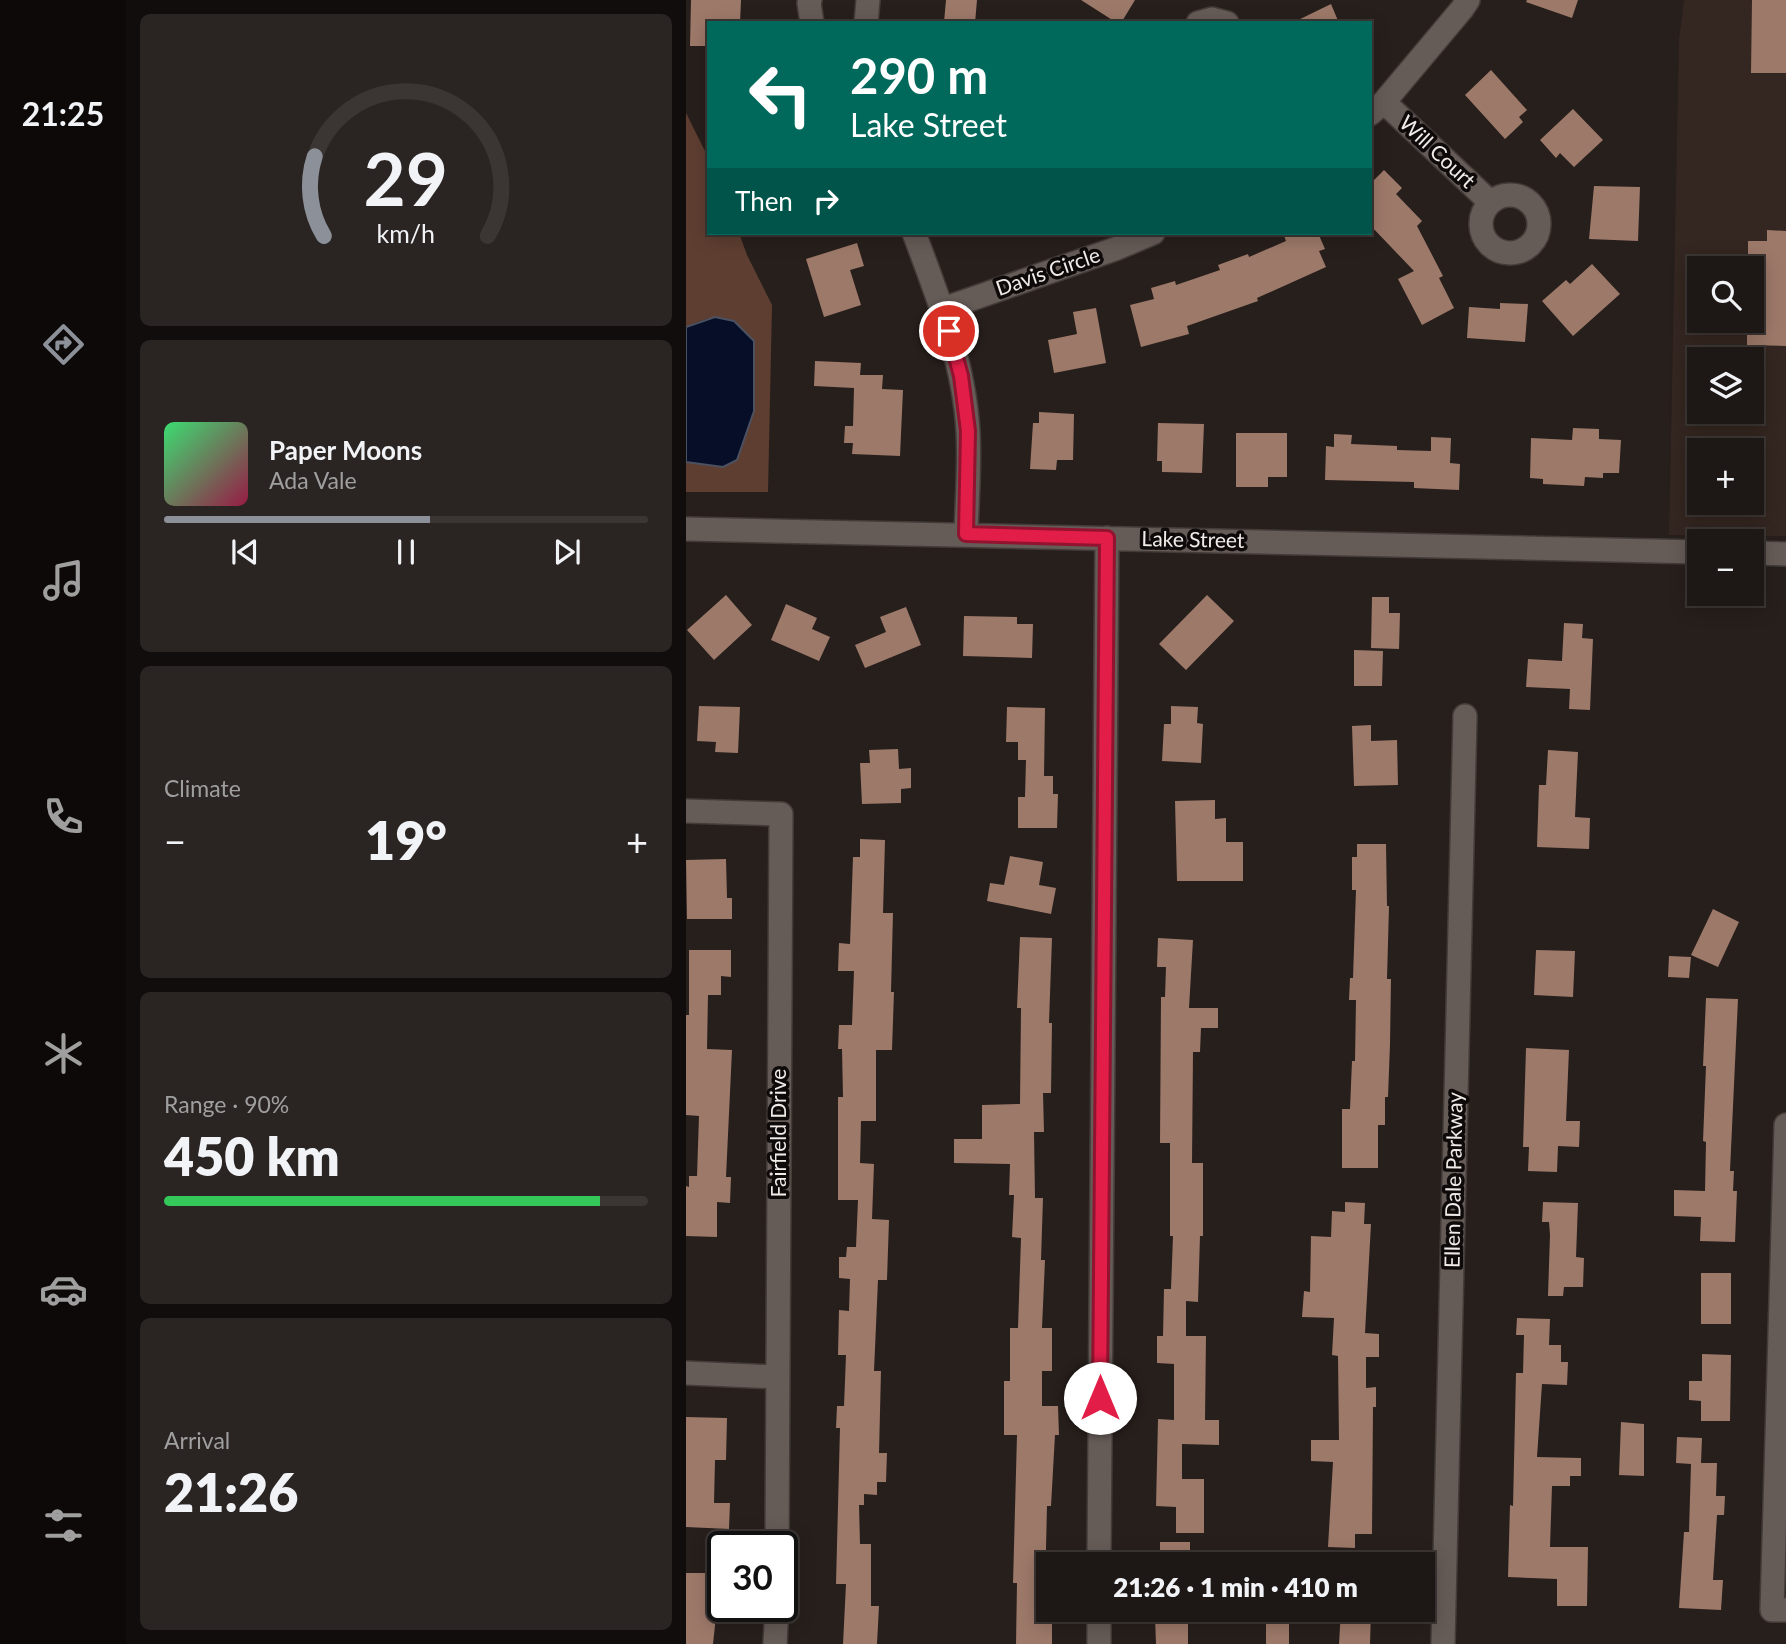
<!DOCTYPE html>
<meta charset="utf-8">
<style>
:root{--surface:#1d1715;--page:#2a2422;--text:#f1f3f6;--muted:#a09fa0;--line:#3b3634;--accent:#8c9099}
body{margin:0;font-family:Lato,sans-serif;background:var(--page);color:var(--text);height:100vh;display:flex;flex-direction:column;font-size:26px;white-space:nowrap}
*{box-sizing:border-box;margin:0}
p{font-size:23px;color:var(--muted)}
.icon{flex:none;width:38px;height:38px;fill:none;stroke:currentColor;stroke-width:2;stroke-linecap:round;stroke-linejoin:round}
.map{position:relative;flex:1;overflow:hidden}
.sheet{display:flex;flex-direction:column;gap:14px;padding:14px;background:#100d0c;width:560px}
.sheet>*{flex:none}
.top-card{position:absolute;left:21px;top:21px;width:665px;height:214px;border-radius:0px;box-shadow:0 4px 18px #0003,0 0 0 2px var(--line);background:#00695c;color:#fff;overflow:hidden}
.tools{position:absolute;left:1001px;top:256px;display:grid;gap:14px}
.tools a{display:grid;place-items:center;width:77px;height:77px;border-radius:0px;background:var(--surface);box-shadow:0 4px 18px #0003,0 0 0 2px var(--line);font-size:35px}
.speed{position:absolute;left:21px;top:1531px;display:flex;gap:14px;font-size:35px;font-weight:700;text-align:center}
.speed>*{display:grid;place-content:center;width:91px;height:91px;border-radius:50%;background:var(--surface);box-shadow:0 4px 18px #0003,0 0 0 2px var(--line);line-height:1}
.speed .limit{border:4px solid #111;border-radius:10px;background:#fff;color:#111}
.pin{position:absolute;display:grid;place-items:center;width:60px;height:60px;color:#fff;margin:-30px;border:4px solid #fff;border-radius:50%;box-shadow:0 2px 7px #0007}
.me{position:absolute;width:77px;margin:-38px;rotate:0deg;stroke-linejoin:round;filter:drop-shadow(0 0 5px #0008)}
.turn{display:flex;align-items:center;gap:24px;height:147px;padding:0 28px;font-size:32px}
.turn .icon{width:91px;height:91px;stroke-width:2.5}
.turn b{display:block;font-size:49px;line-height:60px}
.then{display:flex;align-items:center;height:66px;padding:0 28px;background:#0003;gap:14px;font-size:26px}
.big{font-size:52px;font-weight:800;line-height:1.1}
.sheet .card{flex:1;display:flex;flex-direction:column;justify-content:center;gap:10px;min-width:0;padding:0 24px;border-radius:10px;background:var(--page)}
.sheet .dial{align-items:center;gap:0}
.dial svg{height:182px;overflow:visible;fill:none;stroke:var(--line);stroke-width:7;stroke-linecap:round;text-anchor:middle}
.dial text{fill:var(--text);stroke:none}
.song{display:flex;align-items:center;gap:21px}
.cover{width:84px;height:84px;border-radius:10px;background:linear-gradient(135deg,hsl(140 70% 55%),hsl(340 70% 35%))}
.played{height:7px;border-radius:4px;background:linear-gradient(90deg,var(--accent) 55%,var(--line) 55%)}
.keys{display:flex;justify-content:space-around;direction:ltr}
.heat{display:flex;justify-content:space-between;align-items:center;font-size:38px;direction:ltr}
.charge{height:10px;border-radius:5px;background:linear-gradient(90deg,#34c759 90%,var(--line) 0)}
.trip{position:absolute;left:350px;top:1552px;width:399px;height:70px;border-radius:0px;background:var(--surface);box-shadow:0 4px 18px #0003,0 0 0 2px var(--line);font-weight:800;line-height:70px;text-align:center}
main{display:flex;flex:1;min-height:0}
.menu{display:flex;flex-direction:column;width:126px;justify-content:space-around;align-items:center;background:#0c0908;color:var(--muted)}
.menu .icon{width:49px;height:49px}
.menu .current{color:var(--accent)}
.menu b{font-size:32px;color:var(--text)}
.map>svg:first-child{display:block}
.built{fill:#342620;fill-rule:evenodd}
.green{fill:#5e3e31}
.water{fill:#060f27;stroke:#4c5161;stroke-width:2}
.building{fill:#9d7969}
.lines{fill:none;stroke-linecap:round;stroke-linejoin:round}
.street-casing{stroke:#423b38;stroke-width:26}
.street{stroke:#655b57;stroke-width:23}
.route-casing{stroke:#92132f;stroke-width:18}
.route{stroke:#e11d48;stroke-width:12}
.labels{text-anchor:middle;stroke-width:7;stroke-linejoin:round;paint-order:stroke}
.street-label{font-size:21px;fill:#f1ebe8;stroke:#0e0a09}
</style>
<main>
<nav class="menu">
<b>21:25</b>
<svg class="icon current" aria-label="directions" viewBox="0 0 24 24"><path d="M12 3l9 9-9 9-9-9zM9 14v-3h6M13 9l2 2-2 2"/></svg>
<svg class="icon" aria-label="music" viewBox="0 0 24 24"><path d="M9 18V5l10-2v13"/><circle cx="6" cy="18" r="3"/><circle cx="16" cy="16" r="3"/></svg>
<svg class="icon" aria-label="phone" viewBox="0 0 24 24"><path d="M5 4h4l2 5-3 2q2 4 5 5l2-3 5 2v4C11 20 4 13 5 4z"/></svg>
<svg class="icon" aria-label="climate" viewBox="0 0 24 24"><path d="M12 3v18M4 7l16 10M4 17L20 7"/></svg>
<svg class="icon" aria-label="car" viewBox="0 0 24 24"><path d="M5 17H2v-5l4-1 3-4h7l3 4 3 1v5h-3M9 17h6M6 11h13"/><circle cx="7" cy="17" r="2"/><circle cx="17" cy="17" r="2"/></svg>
<svg class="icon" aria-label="filters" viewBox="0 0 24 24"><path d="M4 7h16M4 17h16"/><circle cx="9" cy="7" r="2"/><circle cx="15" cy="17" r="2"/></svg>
</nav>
<section class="sheet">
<div class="card dial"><svg viewBox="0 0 100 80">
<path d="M14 69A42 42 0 1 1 86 69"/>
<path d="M14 69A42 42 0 0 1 10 34" stroke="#8c9099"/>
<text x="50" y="56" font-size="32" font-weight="700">29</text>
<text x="50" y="72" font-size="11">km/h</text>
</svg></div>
<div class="card">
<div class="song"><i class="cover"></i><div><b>Paper Moons</b><p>Ada Vale</p></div></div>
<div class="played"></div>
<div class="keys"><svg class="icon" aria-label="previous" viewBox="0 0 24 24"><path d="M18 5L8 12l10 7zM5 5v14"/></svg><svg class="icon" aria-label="pause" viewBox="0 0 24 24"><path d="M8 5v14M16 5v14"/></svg><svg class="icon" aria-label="next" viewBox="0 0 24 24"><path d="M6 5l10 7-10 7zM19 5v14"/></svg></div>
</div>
<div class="card"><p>Climate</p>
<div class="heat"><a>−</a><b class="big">19°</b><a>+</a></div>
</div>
<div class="card"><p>Range · 90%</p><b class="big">450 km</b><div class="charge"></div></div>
<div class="card"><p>Arrival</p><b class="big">21:26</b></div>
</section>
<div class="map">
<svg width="1100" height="1644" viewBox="0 0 1100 1644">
<rect width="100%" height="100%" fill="#271f1c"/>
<!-- built -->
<path class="built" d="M998,0H1100V536L983,535L993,39ZM1013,268H1066V320H1013ZM1013,359H1066V411H1013ZM1013,450H1066V502H1013Z"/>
<!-- green -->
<path class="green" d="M0,113L23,159V233H53L61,255L86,305L82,492H0V462L37,467L68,411V341C43,315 34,311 0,327Z"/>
<!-- water -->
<path class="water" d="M29,317L48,321L68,341V411L51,460L37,467L0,462V327Z"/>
<!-- building -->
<path class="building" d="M5,0H55L54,23H23V46H4Z
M260,0H291L289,23L258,22Z
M395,0H449L435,23H431Z
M841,0H892L886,18L840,2Z
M1066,0H1100V73H1065Z
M645,4L653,23H606Z
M805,70L841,110L833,117L837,122L819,139L779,95Z
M887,109L917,140L888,167L874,153L870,158L854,140Z
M698,170L716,188L710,194L736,221L731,226L757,276L753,278L768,308L736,325L712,279L728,271L684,225V184Z
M908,186L954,187L952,241L903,239Z
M1081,230L1100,231V346L1061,345V320H1066V268H1062V241H1081Z
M597,233H632L639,249L633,251L640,267L571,298L572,301L501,326L503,334L455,347L444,305L468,299L465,288L489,281L490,285L534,270L532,265L562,254L563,257L600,241Z
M171,243L178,266L164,270L175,305L138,317L120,259Z
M906,264L934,294L887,336L856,301L880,280L884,284Z
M814,303L842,304L839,342L781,338L783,307L814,309Z
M410,308L420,363L368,373L362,340L391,334L387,312Z
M129,361L175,363L174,375H197L196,389L217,390L214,456L166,454L167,443H158L159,426H167L168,388L128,386Z
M353,412L388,414L387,460H371L370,470L344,469L347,423H353Z
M472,423L518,424L516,473L476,472V461H471Z
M887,428L913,429V439L935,440L933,473H917V478L899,477L898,486L857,484V479L844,478L845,438L886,440Z
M550,433H601V477H582V487H550Z
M648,434L666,435L665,444L711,446V450L745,451V437L765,438L764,463L774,464L773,490L728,488V482L639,480L640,446L648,447Z
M40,595L66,625L28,660L1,630Z
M521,595L548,621L500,670L473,644Z
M686,597H703V613H714L713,649L685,648Z
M100,604L131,618L126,629L144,637L133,661L85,640Z
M220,607L235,645L179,668L169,645L200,632L194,617Z
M278,616L331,617V624H347L346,658L277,656Z
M878,623L897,624L896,638L907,639L904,710L883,709L884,689L840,687L842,659L876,661Z
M668,650L697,651L696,686H668Z
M13,706L54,707L52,753L29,752L30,742L11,741Z
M485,706L512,707L511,723L517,724L515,763L476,761L478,724H485Z
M321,707L359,708L358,776H367V794H372L371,828H332V797H339L340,760H332V742H320Z
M685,725V741L711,740L712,785L668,786L666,726Z
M212,749L213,769L225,768V788L215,789V803L176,804L174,763H184L183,750Z
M862,750L892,752L889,817L904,818L903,849L851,847L853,785H860Z
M529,800V819L540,818V842H557V881H491L489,801Z
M174,839L199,840L197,913H207L205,992H208L206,1050H190V1121H175L174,1163L188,1164L186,1219L203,1220L201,1280H192L188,1371H195L193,1453H201L200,1482H191V1495L178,1494V1505H173L174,1544H185V1606H193L191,1644H157L160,1584H150L154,1428H150L151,1406H158L160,1355H152L153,1310L163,1311L164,1279L153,1278V1257H160L161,1247H170L172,1200H152V1097H157L156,1049H152L153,1025H166L168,971H152L153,943L164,944L167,857H174Z
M671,844H700L701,906H703L701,979H705L704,1044L702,1097H699V1125H692V1168H656V1109H664L666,1061H669L670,1000H663L664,978H667L670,890H666V857H671Z
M324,856L357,862L353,885L370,888L365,914L301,901L304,883L318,885Z
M40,859L41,898H46V919H1L0,860Z
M1027,909L1053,922L1032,967L1005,955Z
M334,937L366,938L363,1023H366L365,1093H357L358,1132H348L349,1198H357L355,1260H359L356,1328H366V1371H356V1406H372L373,1435H369L365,1506H361L359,1591H362V1610H366V1644H330L331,1583H327L331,1435H318V1381H324V1328H332L335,1238L326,1237L328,1195H323L324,1164L268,1163V1139H296V1105L334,1104L335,1008H331Z
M472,938L507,940L503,1008H532V1028H515L514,1052H507L506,1163H517V1236H514L512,1302L500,1301V1336H520L519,1420H533V1445L496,1444V1479H518V1533H490V1507L470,1506L472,1419L488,1420V1364L471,1363V1336H477L478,1289H485L487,1236H484V1143H474L475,997H479L480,967H471Z
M3,950H45V977L35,976V995H22L21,1049L46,1050L40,1177H45L44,1203L31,1202V1237L0,1236V1186L3,1187V1176H11L13,1116L0,1115V1015H3Z
M850,950L889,951L887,997L848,995Z
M983,956L1005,957L1003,978L982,977Z
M1020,998L1052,999L1044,1171H1048L1047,1191H1051L1049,1242L1014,1241L1015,1217L988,1216V1190L1019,1191L1020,1142L1017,1141L1020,1066H1017Z
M840,1048L883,1050L880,1121H894L893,1147L872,1146L871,1172L842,1171L843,1147H837Z
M659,1202L679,1203L678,1224H685L679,1333L693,1334V1357H680V1388L690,1387V1407H687L686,1534H669V1548L642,1547L647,1462L625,1461V1440H653L652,1356L646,1355L648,1318L616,1317L618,1291L624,1292L625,1236L645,1237L646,1211L659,1212Z
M857,1202L892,1203L890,1257L898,1258L897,1287H878L877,1296H862L864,1235L863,1222H856Z
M1015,1273H1045V1324H1015Z
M831,1318L864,1319L863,1345H875V1362H882L881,1385L856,1384L851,1457L895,1458V1476H884V1486H866L864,1547H902L901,1606H871V1579L822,1577L824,1505L827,1506L830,1373H837L838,1335H830Z
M1016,1354L1045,1355L1044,1421H1015V1401L1003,1400V1381H1016Z
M0,1417L41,1418L40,1460H29L28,1503H44L43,1529L0,1527Z
M935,1422L958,1424V1476L933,1475Z
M991,1437L1016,1438L1015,1463H1031L1030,1496H1039L1038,1515H1031L1027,1580H1037L1035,1610L993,1608L998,1532H1003L1005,1464L990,1463Z
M474,1542H504V1564H474Z
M0,1573H37V1598H32L27,1644H0Z
M655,1610H685L684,1644H653Z
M469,1617H502V1644H470Z
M580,1622H603V1644H580Z"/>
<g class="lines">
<defs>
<path id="street" d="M124,0L123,3L126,23
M180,23L182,0
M512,23L526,19L541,23
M698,102L804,202
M684,114L698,102L776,9L782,0
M795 224a29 29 0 1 1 58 0a29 29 0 1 1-58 0Z
M228,233C252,297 278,362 282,431C284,465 281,500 280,534
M257,309L429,249L467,233
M0,529L1013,552
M1066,553L1100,554
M0,811L95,814L91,1547
M1100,1125L1086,1610H1100
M0,1373L91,1377
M413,1564L421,538
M89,1644L91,1606
M413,1644V1610
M757,1644L779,716"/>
</defs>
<!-- street casing -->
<use href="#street" class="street-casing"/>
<!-- street -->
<use href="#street" class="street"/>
</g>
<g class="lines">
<defs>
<path id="route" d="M263,331L275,376L282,431L280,534L421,538L414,1398"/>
</defs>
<!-- route casing -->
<use href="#route" class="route-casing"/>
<!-- route -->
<use href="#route" class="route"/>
</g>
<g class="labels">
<!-- street labels -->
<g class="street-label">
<text transform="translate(751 152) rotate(43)" y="7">Will Court</text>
<text transform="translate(362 272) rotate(-19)" y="7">Davis Circle</text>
<text transform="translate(507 540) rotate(1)" y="7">Lake Street</text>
<text transform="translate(93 1133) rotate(-90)" y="7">Fairfield Drive</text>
<text transform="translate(768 1180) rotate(-89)" y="7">Ellen Dale Parkway</text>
</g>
</g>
</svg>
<div class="tools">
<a><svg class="icon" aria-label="search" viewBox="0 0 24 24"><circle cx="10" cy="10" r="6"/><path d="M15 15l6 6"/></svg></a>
<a><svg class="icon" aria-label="layers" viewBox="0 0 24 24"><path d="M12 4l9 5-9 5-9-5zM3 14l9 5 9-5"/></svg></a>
<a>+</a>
<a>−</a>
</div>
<div class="speed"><div class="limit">30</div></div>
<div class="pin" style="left:263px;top:331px;background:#d93025"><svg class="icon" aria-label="arrive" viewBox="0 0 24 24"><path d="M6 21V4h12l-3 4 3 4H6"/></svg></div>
<svg class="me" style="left:414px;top:1398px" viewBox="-20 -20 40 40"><circle r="19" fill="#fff"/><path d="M0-13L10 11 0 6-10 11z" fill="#e11d48"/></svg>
<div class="trip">21:26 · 1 min · 410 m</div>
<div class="top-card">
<div class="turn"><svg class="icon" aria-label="left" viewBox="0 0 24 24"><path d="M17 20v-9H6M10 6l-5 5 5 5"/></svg><div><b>290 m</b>Lake Street</div></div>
<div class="then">Then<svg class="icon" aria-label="right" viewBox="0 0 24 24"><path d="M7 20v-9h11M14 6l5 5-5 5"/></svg></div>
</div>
</div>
</main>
